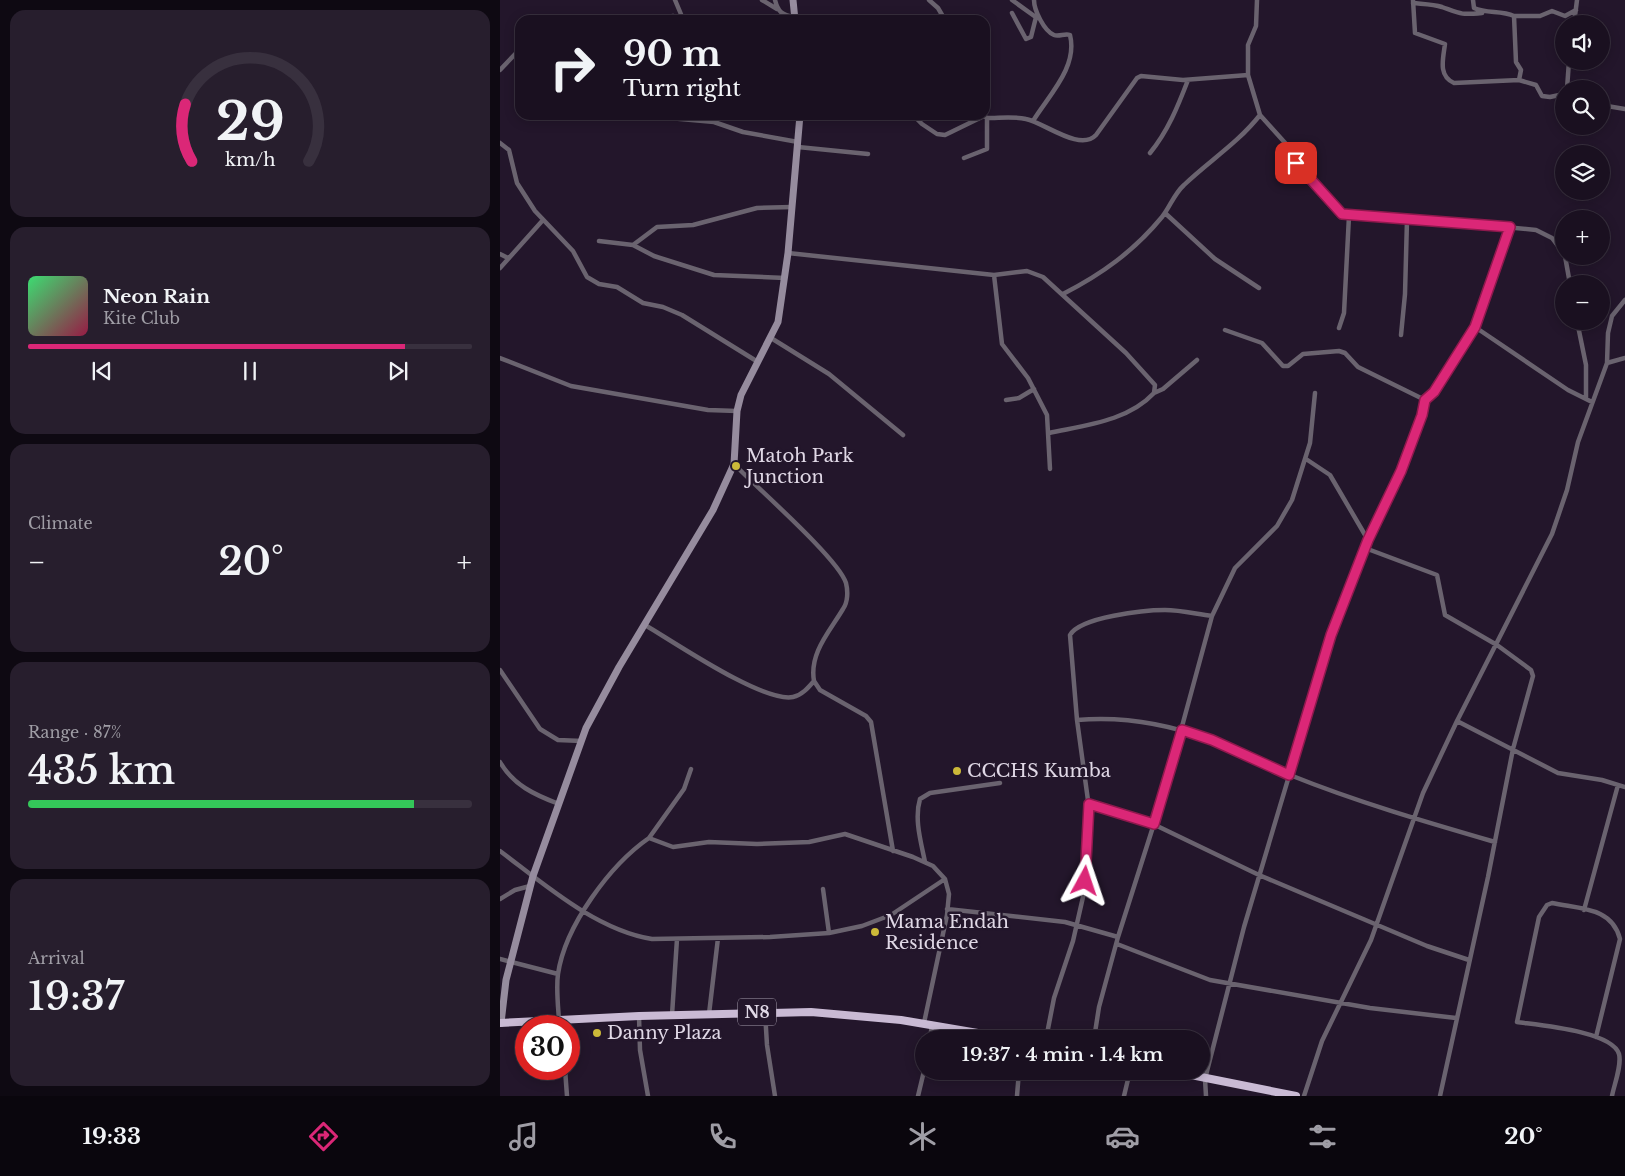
<!DOCTYPE html>
<meta charset="utf-8">
<style>
:root{--surface:#1a1020;--page:#271e2d;--text:#f1f3f6;--muted:#9f9da5;--line:#38303e;--accent:#db2777}
body{margin:0;font-family:"Libre Baskerville",serif;background:var(--page);color:var(--text);height:100vh;display:flex;flex-direction:column;font-size:19px;white-space:nowrap}
*{box-sizing:border-box;margin:0}
p{font-size:16px;color:var(--muted)}
.icon{flex:none;width:28px;height:28px;fill:none;stroke:currentColor;stroke-width:2;stroke-linecap:round;stroke-linejoin:round}
.map{position:relative;flex:1;overflow:hidden}
.details{display:flex;flex-direction:column;gap:10px;padding:10px;background:#0e0912;width:500px}
.details>*{flex:none}
.guide{position:absolute;left:15px;top:15px;width:475px;height:105px;border-radius:15px;box-shadow:0 2px 12px #0003,0 0 0 1px var(--line);background:#1a1020;color:var(--text);overflow:hidden}
.buttons{position:absolute;left:1055px;top:15px;display:grid;gap:10px}
.buttons a{display:grid;place-items:center;width:55px;height:55px;border-radius:50%;background:var(--surface);box-shadow:0 2px 12px #0003,0 0 0 1px var(--line);font-size:25px}
.speed{position:absolute;left:15px;top:1015px;display:flex;gap:10px;font-size:25px;font-weight:700;text-align:center}
.speed>*{display:grid;place-content:center;width:65px;height:65px;border-radius:50%;background:var(--surface);box-shadow:0 2px 12px #0003,0 0 0 1px var(--line);line-height:1}
.speed .limit{border:8px solid #d22;background:#fff;color:#111}
.pin{position:absolute;display:grid;place-items:center;width:42px;height:42px;color:#fff;margin:-21px;border-radius:10px;box-shadow:0 2px 8px #0006}
.me{position:absolute;width:55px;margin:-28px;rotate:5deg;stroke-linejoin:round;filter:drop-shadow(0 0 4px #0008)}
.turn{display:flex;align-items:center;gap:18px;height:105px;padding:0 25px;font-size:22px}
.turn .icon{width:65px;height:65px;stroke-width:2.5}
.turn b{display:block;font-size:35px;line-height:42px}
.big{font-size:38px;font-weight:600;line-height:1.1}
.details .widget{flex:1;display:flex;flex-direction:column;justify-content:center;gap:8px;min-width:0;padding:0 18px;border-radius:15px;background:var(--page)}
.details .dial{align-items:center;gap:0}
.dial svg{height:130px;overflow:visible;fill:none;stroke:var(--line);stroke-width:7;stroke-linecap:round;text-anchor:middle}
.dial text{fill:var(--text);stroke:none}
.song{display:flex;align-items:center;gap:15px}
.cover{width:60px;height:60px;border-radius:8px;background:linear-gradient(135deg,hsl(140 70% 55%),hsl(340 70% 35%))}
.played{height:5px;border-radius:2px;background:linear-gradient(90deg,var(--accent) 85%,var(--line) 85%)}
.keys{display:flex;justify-content:space-around;direction:ltr}
.heat{display:flex;justify-content:space-between;align-items:center;font-size:28px;direction:ltr}
.charge{height:8px;border-radius:4px;background:linear-gradient(90deg,#34c759 87%,var(--line) 0)}
.trip{position:absolute;left:415px;top:1030px;width:295px;height:50px;border-radius:25px;background:var(--surface);box-shadow:0 2px 12px #0003,0 0 0 1px var(--line);font-weight:600;line-height:50px;text-align:center}
.dock{display:flex;height:80px;justify-content:space-around;align-items:center;background:#0a060d;color:var(--muted)}
.dock .icon{width:35px;height:35px}
.dock .current{color:var(--accent)}
.dock b{font-size:22px;color:var(--text)}
main{display:flex;flex:1;min-height:0}
.map>svg:first-child{display:block}
.lines{fill:none;stroke-linecap:round;stroke-linejoin:round}
.minor{stroke:#6a636f;stroke-width:4.5}
.secondary{stroke:#968c9e;stroke-width:7}
.trunk{stroke:#c9bad4;stroke-width:8}
.route-casing{stroke:#8e194d;stroke-width:12}
.route{stroke:#db2777;stroke-width:9}
.poi-dot{fill:#ccb939;stroke:#23162b;stroke-width:2}
.labels{text-anchor:middle;stroke-width:5;stroke-linejoin:round;paint-order:stroke}
.shield{fill:#23162b;stroke:#a79eae;stroke-width:1}
.shield-label{font-size:16px;font-weight:bold;fill:#e0d8e6}
.poi-label{font-size:18px;fill:#e0d8e6;stroke:#23162b;text-anchor:start}
</style>
<main>
<section class="details">
<div class="widget dial"><svg viewBox="0 0 100 80">
<path d="M14 69A42 42 0 1 1 86 69"/>
<path d="M14 69A42 42 0 0 1 10 34" stroke="#db2777"/>
<text x="50" y="56" font-size="32" font-weight="700">29</text>
<text x="50" y="72" font-size="11">km/h</text>
</svg></div>
<div class="widget">
<div class="song"><i class="cover"></i><div><b>Neon Rain</b><p>Kite Club</p></div></div>
<div class="played"></div>
<div class="keys"><svg class="icon" aria-label="previous" viewBox="0 0 24 24"><path d="M18 5L8 12l10 7zM5 5v14"/></svg><svg class="icon" aria-label="pause" viewBox="0 0 24 24"><path d="M8 5v14M16 5v14"/></svg><svg class="icon" aria-label="next" viewBox="0 0 24 24"><path d="M6 5l10 7-10 7zM19 5v14"/></svg></div>
</div>
<div class="widget"><p>Climate</p>
<div class="heat"><a>−</a><b class="big">20°</b><a>+</a></div>
</div>
<div class="widget"><p>Range · 87%</p><b class="big">435 km</b><div class="charge"></div></div>
<div class="widget"><p>Arrival</p><b class="big">19:37</b></div>
</section>
<div class="map">
<svg width="1125" height="1096" viewBox="0 0 1125 1096">
<rect width="100%" height="100%" fill="#23162b"/>
<g class="lines">
<!-- minor -->
<path class="minor" d="M175,0L183,19
M262,0L277,9
M275,0C278,12 282,15 294,17
M429,0L438,8L445,20
M512,0L537,18
M757,0L756,26L748,45V75L760,115
M913,0L915,33L945,44C943,59 938,76 954,83L1019,80
M973,0L974,8C987,14 1001,10 1014,16L1016,62L1021,70L1019,80L1036,85L1042,96L1050,97L1064,94
M913,3C922,4 933,4 942,7C961,14 960,15 982,13
M512,13L526,39L531,37L536,17
M1014,16H1040L1052,11L1065,16L1076,10
M102,20H119
M150,20L173,16L185,20
M1074,24L1077,0
M0,70L20,49
M1067,89L1069,61
M1101,105L1125,109
M159,115L169,118L214,122L243,132L298,142
M413,115L422,124L437,134L445,135L484,116
M483,115L487,118C500,118 514,116 526,119C545,123 580,152 596,135L637,78L641,76L683,80L748,75
M533,121C549,95 578,67 570,35C565,33 559,37 554,35C544,31 534,10 534,0
M0,143L9,150L17,183L35,211L73,251L87,277L99,284L117,287L143,303L163,307L182,315L258,362
M298,147L368,154
M650,153C668,131 678,106 688,80
M464,158L487,149V118
M665,213L715,259L759,288
M99,241L133,245L154,256L214,275L285,278
M133,245L157,227L193,225L257,208L292,207
M288,253L494,275L502,344L528,378L547,415L550,469
M0,254L8,258
M1065,256L1070,284
M0,268L43,220
M494,275L527,271L543,277L626,353L655,385L654,393C628,421 586,425 549,433
M563,294C602,274 634,251 662,217C670,207 674,194 684,185C709,161 738,143 760,115L787,145L803,172L841,214H867L1036,230L1052,238L1064,254
M1077,321L1086,365V399
M975,327L1068,390L1092,402
M839,328L844,313L849,216
M725,330L762,343L783,366H788L803,354L839,351L845,353L858,367L925,400
M901,335L905,294L907,220
M271,338L329,374L403,435
M0,358L71,386L208,410L237,411
M1107,363L1125,358
M654,393L663,389L697,360
M506,400L519,398L534,389
M806,459L830,475L868,540
M234,464C256,487 338,558 346,583C348,591 348,602 343,609C330,631 309,653 314,681L320,690L366,716L371,722L393,851
M865,548L937,575L945,615L997,645L1031,670L1033,676L1013,749L988,877L940,1096
M145,625C174,642 263,703 293,697C302,695 308,688 314,681
M0,670L40,729L58,740L82,741
M577,720C622,716 668,724 711,740C738,750 763,765 790,775C857,802 926,822 995,842
M957,721L1058,773L1102,780L1125,787
M0,762C13,785 35,795 59,804
M589,803L653,824L759,875L927,946L969,960
M149,838L184,789L191,769
M0,851C44,884 96,930 152,939L270,937L329,933L362,926L391,915L445,879
M425,862C421,842 414,819 420,799L430,793L500,783
M323,889L329,933
M0,899L15,890L30,886
M447,909L565,922L618,937
M1084,910L1118,785
M617,944L710,980L870,1008L956,1018
M0,959L58,974
M265,1012L267,1045L275,1096
M209,1014L218,938
M172,1015L177,939
M139,1016L140,1050L148,1096
M59,1020C58,1005 56,988 58,974C65,926 110,865 149,838L173,847L209,842L257,844L309,842L345,834L413,857L433,866L445,879L449,894L447,915L424,1023
M1096,1037L1120,939C1112,907 1080,909 1052,903L1047,905L1039,917L1017,1022C1038,1025 1112,1031 1119,1054C1122,1065 1114,1085 1112,1096
M430,1039L432,1024
M546,1039L554,998L573,941L583,897L590,815L577,720L570,635C580,617 645,610 665,610C681,610 696,614 712,616
M594,1039L599,1007L618,937L665,789L712,616L735,568L777,526L792,500L810,443L815,393
M65,1069L67,1096
M418,1096L424,1071
M517,1096L519,1071
M624,1096L630,1071
M706,1096L705,1079L744,927L831,635L868,540L901,471L922,415L925,400L934,392L975,327L1010,227
M804,1096L822,1041L871,940L923,793L957,721L1052,534L1067,490L1078,442L1107,363L1108,333L1112,316L1125,300"/>
<!-- secondary -->
<path class="secondary" d="M293,0L295,20
M1,1023L6,980L33,876L86,728L119,667L213,510L234,464L237,411L241,395L278,322L288,253L300,115"/>
<!-- trunk -->
<path class="trunk" d="M0,1023L139,1016L311,1012L401,1020L513,1039
M671,1071L796,1096"/>
</g>
<g class="lines">
<defs>
<path id="route" d="M585,881L589,804L654,824L682,730L712,740L789,775L831,635L868,540L901,471L922,415L925,400L934,392L975,327L1010,227L842,214L796,163"/>
</defs>
<!-- route casing -->
<use href="#route" class="route-casing"/>
<!-- route -->
<use href="#route" class="route"/>
</g>
<!-- markers -->
<g class="poi-dot">
<circle cx="236" cy="466" r="5"/>
<circle cx="457" cy="771" r="5"/>
<circle cx="375" cy="932" r="5"/>
<circle cx="97" cy="1033" r="5"/>
</g>
<g class="labels">
<!-- shield labels -->
<rect class="shield" x="238" y="998.5" width="38" height="27" rx="4"/>
<g class="shield-label">
<text x="257" y="1018">N8</text>
</g>
<!-- poi labels -->
<g class="poi-label">
<text x="246" y="462">Matoh Park<tspan x="246" dy="21">Junction</tspan></text>
<text x="467" y="777">CCCHS Kumba</text>
<text x="385" y="928">Mama Endah<tspan x="385" dy="21">Residence</tspan></text>
<text x="107" y="1039">Danny Plaza</text>
</g>
</g>
</svg>
<div class="buttons">
<a><svg class="icon" aria-label="sound" viewBox="0 0 24 24"><path d="M4 9h4l5-4v14l-5-4H4zM17 9q2 3 0 6"/></svg></a>
<a><svg class="icon" aria-label="search" viewBox="0 0 24 24"><circle cx="10" cy="10" r="6"/><path d="M15 15l6 6"/></svg></a>
<a><svg class="icon" aria-label="layers" viewBox="0 0 24 24"><path d="M12 4l9 5-9 5-9-5zM3 14l9 5 9-5"/></svg></a>
<a>+</a>
<a>−</a>
</div>
<div class="speed"><div class="limit">30</div></div>
<div class="pin" style="left:796px;top:163px;background:#d93025"><svg class="icon" aria-label="arrive" viewBox="0 0 24 24"><path d="M6 21V4h12l-3 4 3 4H6"/></svg></div>
<svg class="me" style="left:585px;top:881px" viewBox="-20 -20 40 40"><path d="M0-17L14 15 0 8-14 15z" fill="#db2777" stroke="#fff" stroke-width="4"/></svg>
<div class="trip">19:37 · 4 min · 1.4 km</div>
<div class="guide">
<div class="turn"><svg class="icon" aria-label="right" viewBox="0 0 24 24"><path d="M7 20v-9h11M14 6l5 5-5 5"/></svg><div><b>90 m</b>Turn right</div></div>
</div>
</div>
</main>
<nav class="dock">
<b>19:33</b>
<svg class="icon current" aria-label="directions" viewBox="0 0 24 24"><path d="M12 3l9 9-9 9-9-9zM9 14v-3h6M13 9l2 2-2 2"/></svg>
<svg class="icon" aria-label="music" viewBox="0 0 24 24"><path d="M9 18V5l10-2v13"/><circle cx="6" cy="18" r="3"/><circle cx="16" cy="16" r="3"/></svg>
<svg class="icon" aria-label="phone" viewBox="0 0 24 24"><path d="M5 4h4l2 5-3 2q2 4 5 5l2-3 5 2v4C11 20 4 13 5 4z"/></svg>
<svg class="icon" aria-label="climate" viewBox="0 0 24 24"><path d="M12 3v18M4 7l16 10M4 17L20 7"/></svg>
<svg class="icon" aria-label="car" viewBox="0 0 24 24"><path d="M5 17H2v-5l4-1 3-4h7l3 4 3 1v5h-3M9 17h6M6 11h13"/><circle cx="7" cy="17" r="2"/><circle cx="17" cy="17" r="2"/></svg>
<svg class="icon" aria-label="filters" viewBox="0 0 24 24"><path d="M4 7h16M4 17h16"/><circle cx="9" cy="7" r="2"/><circle cx="15" cy="17" r="2"/></svg>
<b>20°</b>
</nav>
